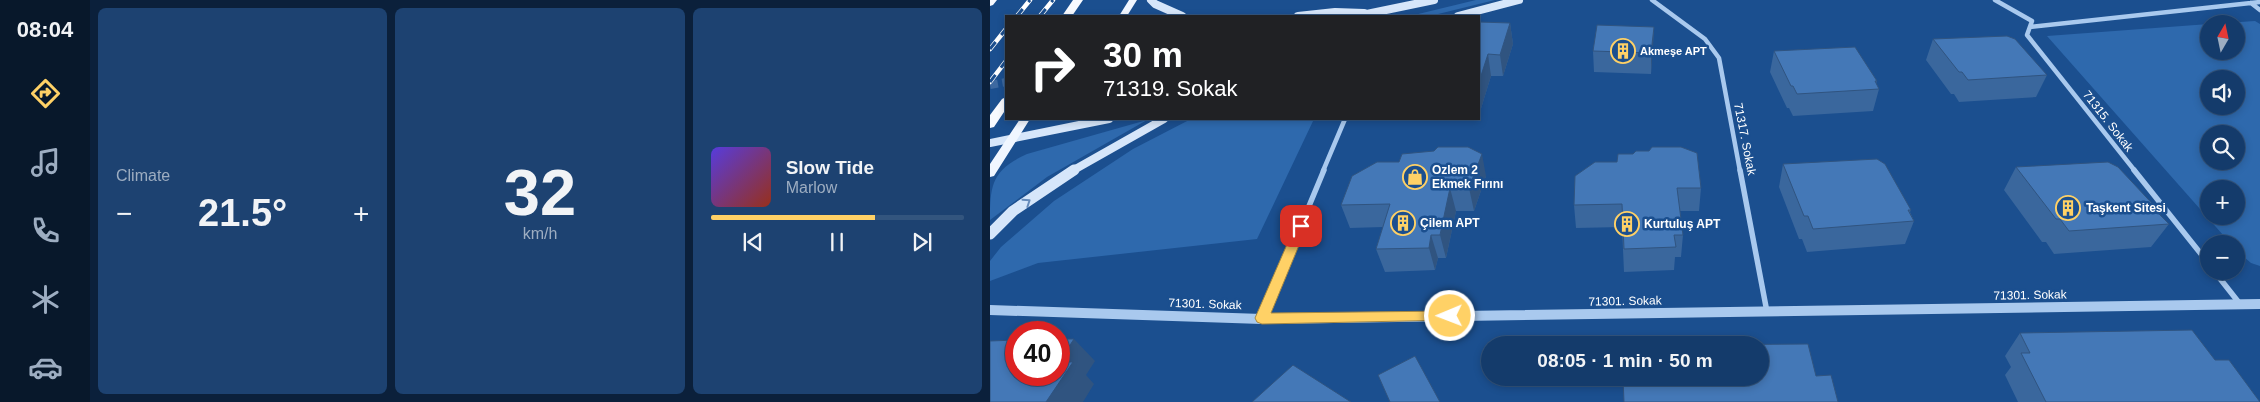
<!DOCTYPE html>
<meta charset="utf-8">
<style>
:root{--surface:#143b6b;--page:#1d4271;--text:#f1f3f6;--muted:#9dadc1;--line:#33557e;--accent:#ffd166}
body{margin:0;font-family:Helvetica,sans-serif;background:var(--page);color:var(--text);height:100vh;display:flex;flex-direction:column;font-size:19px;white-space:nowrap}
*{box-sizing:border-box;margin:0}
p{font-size:16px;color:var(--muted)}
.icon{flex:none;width:28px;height:28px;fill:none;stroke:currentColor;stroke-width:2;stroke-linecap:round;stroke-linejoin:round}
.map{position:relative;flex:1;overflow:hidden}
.panel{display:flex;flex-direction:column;gap:8px;padding:8px;background:#0b203b;width:900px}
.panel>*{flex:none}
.hud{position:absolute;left:15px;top:15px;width:475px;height:105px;border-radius:0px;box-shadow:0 2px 8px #0003,0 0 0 1px var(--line);background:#202124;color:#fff;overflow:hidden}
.needle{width:32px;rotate:9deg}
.controls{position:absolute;left:1210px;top:15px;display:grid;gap:10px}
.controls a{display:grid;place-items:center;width:45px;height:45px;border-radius:50%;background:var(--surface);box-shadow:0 2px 8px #0003,0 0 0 1px var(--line);font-size:25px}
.speed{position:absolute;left:15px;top:321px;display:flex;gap:10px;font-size:25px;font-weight:700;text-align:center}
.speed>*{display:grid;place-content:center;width:65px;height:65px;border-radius:50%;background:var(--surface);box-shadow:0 2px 8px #0003,0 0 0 1px var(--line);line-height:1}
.speed .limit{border:8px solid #d22;background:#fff;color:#111}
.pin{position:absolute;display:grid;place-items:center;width:42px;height:42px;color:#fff;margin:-21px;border-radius:10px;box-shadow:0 2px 8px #0006}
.me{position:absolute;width:55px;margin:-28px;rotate:269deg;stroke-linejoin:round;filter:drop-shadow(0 0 4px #0008)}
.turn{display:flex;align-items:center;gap:18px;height:105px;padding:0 15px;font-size:22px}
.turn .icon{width:65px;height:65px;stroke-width:2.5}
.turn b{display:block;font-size:35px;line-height:42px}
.big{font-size:38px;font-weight:800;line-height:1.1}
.panel .tile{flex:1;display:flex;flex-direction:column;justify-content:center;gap:8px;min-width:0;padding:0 18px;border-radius:8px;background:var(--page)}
.panel .dial{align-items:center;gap:0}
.dial b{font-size:65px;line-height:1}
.song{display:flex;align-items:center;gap:15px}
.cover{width:60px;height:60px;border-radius:8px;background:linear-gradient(135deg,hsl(250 70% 55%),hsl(10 70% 35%))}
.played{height:5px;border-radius:2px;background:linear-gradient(90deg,var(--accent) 65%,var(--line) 65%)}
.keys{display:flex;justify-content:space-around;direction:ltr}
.heat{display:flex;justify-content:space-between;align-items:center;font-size:28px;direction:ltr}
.panel .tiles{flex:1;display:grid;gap:8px;grid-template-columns:repeat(3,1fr)}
.trip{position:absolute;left:491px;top:336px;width:288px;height:50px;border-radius:25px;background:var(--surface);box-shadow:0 2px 8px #0003,0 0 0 1px var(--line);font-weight:800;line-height:50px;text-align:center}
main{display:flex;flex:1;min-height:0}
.menu{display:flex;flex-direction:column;width:90px;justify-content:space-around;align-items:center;background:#08182b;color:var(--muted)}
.menu .icon{width:35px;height:35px}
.menu .on{color:var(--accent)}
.menu b{font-size:22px;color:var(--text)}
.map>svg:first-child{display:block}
.green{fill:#2e69ad;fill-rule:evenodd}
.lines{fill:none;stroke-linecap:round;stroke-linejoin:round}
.secondary-tunnel{stroke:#3d69a0;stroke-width:8;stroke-dasharray:8 4.5;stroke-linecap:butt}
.minor-far1{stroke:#a9c9ee;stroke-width:4.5}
.minor{stroke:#a9c9ee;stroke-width:5.5}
.tertiary{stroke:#a9c9ee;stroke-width:10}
.secondary-far1{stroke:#d6e6fa;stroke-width:8}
.secondary{stroke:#d6e6fa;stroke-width:11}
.primary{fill:#f0f6ff;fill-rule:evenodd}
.trunk{fill:#f8faff;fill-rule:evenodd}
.rail-casing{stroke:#fff;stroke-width:4.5}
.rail{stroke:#1b4f8f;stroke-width:3;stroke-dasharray:9;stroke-linecap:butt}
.wall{fill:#3a679d}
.shaded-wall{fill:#305480}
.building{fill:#4478b7;stroke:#305480}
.oneway{stroke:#668bba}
.route{fill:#ffd166;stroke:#a68842}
.labels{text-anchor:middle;stroke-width:5;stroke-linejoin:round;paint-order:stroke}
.far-poi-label{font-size:11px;font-weight:bold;fill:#fff;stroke:#1b4f8f;text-anchor:start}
.street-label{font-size:12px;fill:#fff;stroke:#1b4f8f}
.poi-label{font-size:12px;font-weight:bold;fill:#fff;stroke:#1b4f8f;text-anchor:start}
</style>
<main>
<nav class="menu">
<b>08:04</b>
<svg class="icon on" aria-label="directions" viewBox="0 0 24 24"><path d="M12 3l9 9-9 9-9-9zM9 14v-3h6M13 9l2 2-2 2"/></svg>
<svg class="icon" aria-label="music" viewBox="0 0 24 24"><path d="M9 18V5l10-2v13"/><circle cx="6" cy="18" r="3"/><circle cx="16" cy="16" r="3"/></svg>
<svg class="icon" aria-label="phone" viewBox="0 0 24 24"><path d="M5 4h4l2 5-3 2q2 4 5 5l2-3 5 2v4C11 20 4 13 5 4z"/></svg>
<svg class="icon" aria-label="climate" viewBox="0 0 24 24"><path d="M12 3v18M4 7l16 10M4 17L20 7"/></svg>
<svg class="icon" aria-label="car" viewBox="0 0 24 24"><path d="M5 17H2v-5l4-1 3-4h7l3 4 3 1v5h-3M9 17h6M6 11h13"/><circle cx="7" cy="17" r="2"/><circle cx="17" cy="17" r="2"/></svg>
</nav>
<section class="panel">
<div class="tiles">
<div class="tile"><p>Climate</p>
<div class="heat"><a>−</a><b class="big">21.5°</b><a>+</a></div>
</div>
<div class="tile dial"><b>32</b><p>km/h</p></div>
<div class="tile">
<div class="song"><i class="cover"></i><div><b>Slow Tide</b><p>Marlow</p></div></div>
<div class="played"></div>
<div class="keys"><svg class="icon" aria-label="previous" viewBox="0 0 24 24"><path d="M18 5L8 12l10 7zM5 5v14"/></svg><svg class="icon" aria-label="pause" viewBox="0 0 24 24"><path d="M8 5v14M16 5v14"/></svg><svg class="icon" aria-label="next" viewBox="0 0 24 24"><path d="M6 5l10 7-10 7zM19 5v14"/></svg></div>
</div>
</div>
</section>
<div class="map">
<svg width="1270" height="402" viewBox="0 0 1270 402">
<rect width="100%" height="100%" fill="#1b4f8f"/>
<!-- green -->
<path class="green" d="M486,0H505L440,16H420Z
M1265,21L1270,24V266L1261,263L1247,251L1246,244H1241L1057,36L1219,24V51H1246V24H1220ZM1219,79H1246V106H1219ZM1219,134H1246V161H1219ZM1219,189H1246V216H1219Z
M201,119H324L267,239L48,263L0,281V261L11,247L64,201L143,149Z
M157,120L57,177L0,220C0,185 2,170 37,154Z"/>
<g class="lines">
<!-- secondary-tunnel -->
<path class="secondary-tunnel" d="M0,85L16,82"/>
<!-- minor-far1 -->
<path class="minor-far1" d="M662,0L715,39L729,58L750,171
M1005,0L1042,21L1037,35L1145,171
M1261,3L1270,10
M1040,27L1270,2
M333,171L355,119"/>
<!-- minor -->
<path class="minor" d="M750,170L777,312
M1144,170L1219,264
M1224,271L1250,304
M272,319L334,170"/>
<!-- tertiary -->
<path class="tertiary" d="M0,310L272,319L1270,304"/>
<!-- secondary-far1 -->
<path class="secondary-far1" d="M161,0L165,4L192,16
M308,16L345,12L374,13
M367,16L444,0
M468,16L529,0
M0,143L119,119
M82,171L174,119"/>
<!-- secondary -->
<path class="secondary" d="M0,234L23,211L84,170"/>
<!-- primary -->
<path class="primary" d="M139,0H147L137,16H129Z
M30,119H40L4,176L0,177V164Z"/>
<!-- trunk -->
<path class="trunk" d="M0,0H7L3,5L0,6Z
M83,0H93L82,16H72Z
M16,97V109L4,127L0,128V115L12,99Z"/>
<defs>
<path id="rail" d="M27,16L40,0
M50,16L63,0
M0,49L16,29
M0,82L16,61"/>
</defs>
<!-- rail casing -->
<use href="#rail" class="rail-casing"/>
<!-- rail -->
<use href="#rail" class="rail"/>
</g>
<!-- wall -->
<path class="wall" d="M489,22L520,23L523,44L513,76H501L489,115Z
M664,27L661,74L604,72L603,51Z
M943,39L1057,75L1046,97L969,102L964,94H961L936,60Z
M784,51L887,81L886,84L889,89L883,111L803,116L799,108H797L780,72Z
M659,151L711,188L709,211H690L693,235L691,257H685L684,270L634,272L632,227L586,228L584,205L627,162L643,154Z
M793,164L921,210L920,212L924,221L915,244L817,252L812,239H809L789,187Z
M1026,167L1171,213L1170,215L1179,224L1161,247L1064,254L1056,242H1052L1014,190Z
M496,176L484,211H466L456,258H448L445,270L395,272L386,249L393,227L360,228L351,205Z
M1030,333L1225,360L1270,402H1028L1015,375L1021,367L1015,356Z"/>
<!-- shaded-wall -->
<path class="shaded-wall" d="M520,23L523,44L513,76L510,55Z
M664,27L663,48L661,74V53Z
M498,54L501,76L489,115V82Z
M492,154L496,176L484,211L479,188Z
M460,188L466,211L456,258L450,235Z
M441,235L448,258L445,270L439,248Z
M84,339L105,361L96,375L104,384L93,402H56L69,362Z"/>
<!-- building -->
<path class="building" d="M489,22L520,23L510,55L498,54L489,82Z
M607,25L664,27L661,53L603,51Z
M1017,36L1025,39L1057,75L978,80L972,72H969L943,39Z
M865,47L887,81H885L889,89L807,94L803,86H801L784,51Z
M448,147H478L492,154L479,188H460L450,235H441L439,248L386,249L400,204L351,205L362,176L387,162H409L412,154L444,151Z
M662,147H691L707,153L711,188H687L693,235H684L686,247L634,249L632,204L584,205L585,176L605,162H627L628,154H643L646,151H659Z
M887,159L895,164L921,210H918L924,221L823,229L818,216H814L793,164Z
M1118,162L1128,167L1171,213H1168L1179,224L1079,231L1070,219H1066L1026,167Z
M1202,330L1225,360H1239L1270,402H1056L1031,353H1040L1030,333Z
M69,339H84L69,362H83L56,402H0V341L26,340V375H69Z
M818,344L826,376L841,375L848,402H634L633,378H770V345H685Z
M425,356L450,402H400L388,375Z
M303,365L361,402H262Z"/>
<!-- one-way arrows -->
<defs><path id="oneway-chevron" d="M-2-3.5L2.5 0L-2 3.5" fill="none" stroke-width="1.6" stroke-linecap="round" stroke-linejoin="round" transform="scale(1.25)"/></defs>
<use class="oneway" href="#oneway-chevron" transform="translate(37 202) rotate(-34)"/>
<!-- route -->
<path class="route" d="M311,221L317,226L281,313L460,311L464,312L466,316L464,320L272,324L267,322L265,318L305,226Z"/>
<!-- icons -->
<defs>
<symbol id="building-ring" viewBox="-11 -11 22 22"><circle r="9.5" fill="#1b4f8f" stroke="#ffd166" stroke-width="1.5"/><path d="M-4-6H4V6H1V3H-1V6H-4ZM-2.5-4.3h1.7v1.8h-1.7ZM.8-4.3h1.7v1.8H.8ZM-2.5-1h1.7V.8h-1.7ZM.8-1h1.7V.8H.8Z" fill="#ffd166"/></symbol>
<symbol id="shop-ring" viewBox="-11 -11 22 22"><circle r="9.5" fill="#1b4f8f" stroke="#ffd166" stroke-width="1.5"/><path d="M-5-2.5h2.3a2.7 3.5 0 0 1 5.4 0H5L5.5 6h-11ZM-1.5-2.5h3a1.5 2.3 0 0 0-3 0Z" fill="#ffd166"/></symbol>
</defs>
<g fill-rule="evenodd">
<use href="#building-ring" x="619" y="37" width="28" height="28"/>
<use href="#shop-ring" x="411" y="163" width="28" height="28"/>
<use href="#building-ring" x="1064" y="194" width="28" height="28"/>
<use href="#building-ring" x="399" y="209" width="28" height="28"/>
<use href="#building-ring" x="623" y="210" width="28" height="28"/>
</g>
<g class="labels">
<!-- far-poi labels -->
<g class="far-poi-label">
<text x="650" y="55">Akmeşe APT</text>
</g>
<!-- street labels -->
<g class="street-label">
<text transform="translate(1118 121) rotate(52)" y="4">71315. Sokak</text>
<text transform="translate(755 139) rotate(79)" y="4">71317. Sokak</text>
<text transform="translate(1040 295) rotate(-1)" y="4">71301. Sokak</text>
<text transform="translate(635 301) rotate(-1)" y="4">71301. Sokak</text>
<text transform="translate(215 304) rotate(2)" y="4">71301. Sokak</text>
</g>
<!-- poi labels -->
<g class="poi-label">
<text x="442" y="174">Ozlem 2<tspan x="442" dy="14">Ekmek Fırını</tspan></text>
<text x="1096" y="212">Taşkent Sitesi</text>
<text x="430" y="227">Çilem APT</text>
<text x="654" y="228">Kurtuluş APT</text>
</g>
</g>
</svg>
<div class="controls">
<a><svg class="needle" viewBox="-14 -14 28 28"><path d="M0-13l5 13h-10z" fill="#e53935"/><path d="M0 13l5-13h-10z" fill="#9dadc1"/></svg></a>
<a><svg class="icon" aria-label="sound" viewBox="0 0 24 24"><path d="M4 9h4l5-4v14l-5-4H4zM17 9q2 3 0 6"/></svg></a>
<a><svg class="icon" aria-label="search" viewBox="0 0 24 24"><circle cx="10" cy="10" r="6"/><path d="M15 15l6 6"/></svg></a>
<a>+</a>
<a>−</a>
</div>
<div class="speed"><div class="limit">40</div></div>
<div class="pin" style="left:311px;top:226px;background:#d93025"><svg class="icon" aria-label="arrive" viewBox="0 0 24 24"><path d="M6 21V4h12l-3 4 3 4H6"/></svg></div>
<svg class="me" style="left:460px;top:316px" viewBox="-20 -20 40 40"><circle r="17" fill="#ffd166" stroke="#fff" stroke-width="3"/><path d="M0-11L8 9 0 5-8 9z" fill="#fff"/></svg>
<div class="trip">08:05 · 1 min · 50 m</div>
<div class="hud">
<div class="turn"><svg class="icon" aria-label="right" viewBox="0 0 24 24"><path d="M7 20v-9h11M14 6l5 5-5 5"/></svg><div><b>30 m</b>71319. Sokak</div></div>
</div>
</div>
</main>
